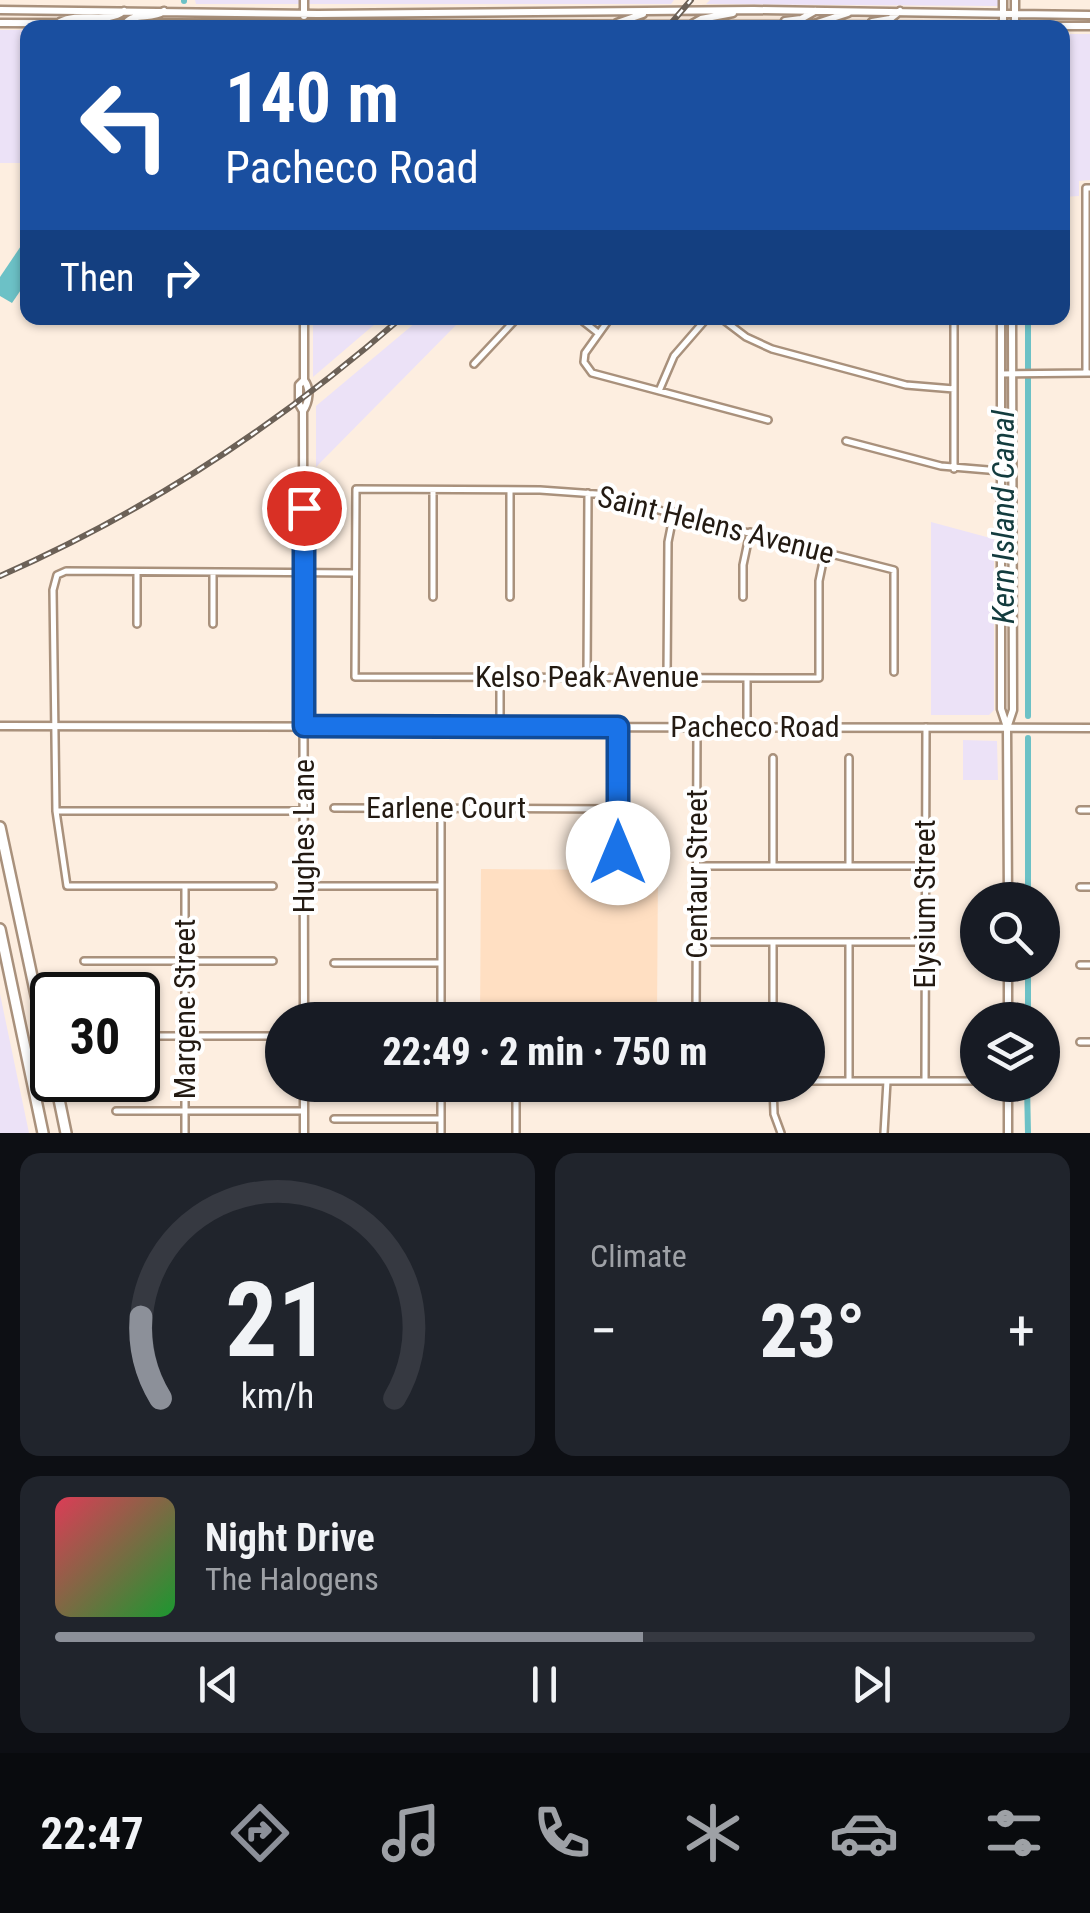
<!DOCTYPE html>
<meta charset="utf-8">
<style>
:root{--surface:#171b24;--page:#20242c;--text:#f1f3f6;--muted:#9ea1a6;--line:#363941;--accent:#8c9099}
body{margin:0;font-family:"Roboto Condensed",sans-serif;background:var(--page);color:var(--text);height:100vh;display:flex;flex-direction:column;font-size:38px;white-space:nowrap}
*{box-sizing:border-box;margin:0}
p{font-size:32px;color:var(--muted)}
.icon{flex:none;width:55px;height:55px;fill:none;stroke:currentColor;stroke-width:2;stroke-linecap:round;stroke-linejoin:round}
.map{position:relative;height:1133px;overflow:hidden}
.panel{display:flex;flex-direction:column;gap:20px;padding:20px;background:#0d0f14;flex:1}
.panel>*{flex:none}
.banner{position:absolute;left:20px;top:20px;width:1050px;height:305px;border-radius:20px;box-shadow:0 2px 8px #0004;background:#1a4fa0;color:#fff;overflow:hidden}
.controls{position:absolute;left:960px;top:882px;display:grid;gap:20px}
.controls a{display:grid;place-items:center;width:100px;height:100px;border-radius:50%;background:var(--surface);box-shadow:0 2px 8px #0004;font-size:50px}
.speed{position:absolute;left:30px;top:972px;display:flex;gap:20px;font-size:50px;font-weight:700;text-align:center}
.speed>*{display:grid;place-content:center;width:130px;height:130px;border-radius:50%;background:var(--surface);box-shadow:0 2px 8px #0004;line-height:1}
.speed .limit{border:5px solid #111;border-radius:15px;background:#fff;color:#111}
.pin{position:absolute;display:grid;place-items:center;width:85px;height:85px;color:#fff;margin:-42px;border:5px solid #fff;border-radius:50%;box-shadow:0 2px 10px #0007}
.me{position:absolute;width:110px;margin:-55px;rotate:0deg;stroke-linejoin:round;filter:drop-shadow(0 0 8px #0008)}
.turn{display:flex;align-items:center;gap:35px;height:210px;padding:0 40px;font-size:45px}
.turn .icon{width:130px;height:130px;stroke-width:2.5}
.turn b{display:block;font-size:70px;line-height:85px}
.then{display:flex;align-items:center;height:95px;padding:0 40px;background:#0003;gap:20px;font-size:38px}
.big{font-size:75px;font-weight:800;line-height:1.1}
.panel .tile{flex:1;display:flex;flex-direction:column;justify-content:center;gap:15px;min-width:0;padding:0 35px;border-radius:20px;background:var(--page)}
.panel .dial{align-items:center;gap:0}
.dial svg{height:260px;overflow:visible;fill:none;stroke:var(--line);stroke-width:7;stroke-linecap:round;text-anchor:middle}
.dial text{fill:var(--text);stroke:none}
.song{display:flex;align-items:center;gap:30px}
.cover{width:120px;height:120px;border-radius:15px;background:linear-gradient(135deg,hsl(350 70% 55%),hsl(130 70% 35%))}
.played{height:10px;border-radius:5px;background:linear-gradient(90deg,var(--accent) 60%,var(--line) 60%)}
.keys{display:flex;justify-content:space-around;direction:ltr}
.heat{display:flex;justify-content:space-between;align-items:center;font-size:55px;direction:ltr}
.panel .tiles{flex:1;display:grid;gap:20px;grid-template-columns:1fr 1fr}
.tile:last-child{grid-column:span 2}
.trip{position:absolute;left:265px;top:1002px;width:560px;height:100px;border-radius:50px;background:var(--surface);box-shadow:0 2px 8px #0004;font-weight:800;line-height:100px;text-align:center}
.tab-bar{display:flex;height:160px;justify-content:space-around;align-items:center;background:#090b0e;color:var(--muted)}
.tab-bar .icon{width:70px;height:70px}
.tab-bar .on{color:var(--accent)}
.tab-bar b{font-size:45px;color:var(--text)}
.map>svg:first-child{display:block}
.commercial{fill:#ece2f7}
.built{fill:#ffdfc2}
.water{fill:#6cc1c6}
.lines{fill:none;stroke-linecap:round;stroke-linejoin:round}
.canal{stroke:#6cc1c6;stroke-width:6}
.street-casing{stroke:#a9917c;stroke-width:10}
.secondary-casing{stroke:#a9917c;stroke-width:11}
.highway-casing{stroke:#a9917c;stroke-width:14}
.street{stroke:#fff;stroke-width:5}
.secondary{stroke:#fff;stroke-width:6}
.highway{stroke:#fff;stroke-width:9}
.rail-casing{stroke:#6c6157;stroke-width:6}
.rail{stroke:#fff;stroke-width:2.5;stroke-dasharray:8;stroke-linecap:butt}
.route-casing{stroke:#114b97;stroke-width:25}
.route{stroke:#1a73e8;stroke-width:18}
.labels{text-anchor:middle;stroke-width:8;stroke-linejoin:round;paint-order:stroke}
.street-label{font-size:30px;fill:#231a12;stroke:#fff}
.water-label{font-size:32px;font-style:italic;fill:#133c3e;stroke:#fff}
</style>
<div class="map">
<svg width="1090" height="1133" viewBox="0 0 1090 1133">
<rect width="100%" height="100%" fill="#fdeee0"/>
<!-- commercial -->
<path class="commercial" d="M195,0H674L671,4H196Z
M710,0H998V6L706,4Z
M0,30H27V163H0Z
M1062,34H1090V180L1079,181V196L1063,197Z
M313,318H382L313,377Z
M421,318H463L316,467V406Z
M931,522L994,539V710L989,715H931Z
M963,740L997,741L998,780H963Z
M0,994L29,1133H0Z"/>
<!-- built -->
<path class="built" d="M481,869L658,870L657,1020H480Z"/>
<!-- water -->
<path class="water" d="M27,237V281L12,303L0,296V277Z"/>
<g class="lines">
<!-- canal -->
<path class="canal" d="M184,0V1
M1028,716V318
M1028,900V738
M1028,1020V965
M1027,1085L1028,1133"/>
<defs>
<path id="street" d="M579,318L598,333
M610,318L585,353L584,362L592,373L768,420
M721,318L746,337L772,349L906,385L954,389
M474,364L517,318
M1086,373V188H1090
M1001,374L1090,373
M659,391L674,356L707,318
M846,441L941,466L1000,471
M954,469V318
M825,552L819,581V678L355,677L356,489L540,490L596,494L894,570V672
M137,572V624
M433,597V490
M510,597V490
M743,597V565L750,532
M213,624V572
M587,677L588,493
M667,677L668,542L674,512
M500,727V677
M747,727V678
M334,808L618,809
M1080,810H1090
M57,811H304
M618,853V727
M773,865V758
M849,865V758
M696,866H925
M185,886V1133
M273,886H67L56,811L53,590L57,575L66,571L355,573
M304,886H441
M1080,887H1090
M696,942H925
M84,961H273
M334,963H441
M1080,965H1090
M441,1020V809
M696,1020L697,727
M773,1020V942
M138,1036H273
M1080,1042H1090
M808,1081H978
M849,1081V942
M925,1081L926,727
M441,1085V1133
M516,1085V1133
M773,1085L774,1114L781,1133
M116,1111H304
M334,1119H441
M884,1133L887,1081"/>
<path id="secondary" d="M0,10L318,14L754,10L1090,15
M304,16V0
M785,21L801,19L815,11
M60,22C80,11 106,25 124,11
M872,22L890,19L900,11
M0,23L1090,26
M126,23C134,12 152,20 164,11
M617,23L643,14
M692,24L701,19L733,13
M814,24L848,13
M1003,28V0
M1015,28V0
M1001,318V709L1007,727
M304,380L299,385V404L303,411L304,1020
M303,411C309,402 311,389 304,380V318
M0,726L1090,728
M1008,900L1007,728L1013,710L1012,318
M1008,965V1020
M304,1085V1133
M1008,1085V1133"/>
<path id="highway" d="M0,827L52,1070
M0,929L43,1133
M55,1080L66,1133"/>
</defs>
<!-- street casing -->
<use href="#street" class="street-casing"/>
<!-- secondary casing -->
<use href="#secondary" class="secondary-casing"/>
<!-- highway casing -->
<use href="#highway" class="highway-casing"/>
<!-- street -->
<use href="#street" class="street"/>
<!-- secondary -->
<use href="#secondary" class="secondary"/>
<!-- highway -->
<use href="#highway" class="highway"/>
<defs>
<path id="rail" d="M667,28L691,0
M0,576C146,512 281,423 401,318"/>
</defs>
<!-- rail casing -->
<use href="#rail" class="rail-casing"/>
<!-- rail -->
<use href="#rail" class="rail"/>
</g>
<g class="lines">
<defs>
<path id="route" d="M304,508V726L618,727V853"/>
</defs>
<!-- route casing -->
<use href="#route" class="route-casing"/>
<!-- route -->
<use href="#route" class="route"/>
</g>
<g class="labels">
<!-- street labels -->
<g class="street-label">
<text transform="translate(716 525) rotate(14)" y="10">Saint Helens Avenue</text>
<text x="587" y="687">Kelso Peak Avenue</text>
<text x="755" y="737">Pacheco Road</text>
<text x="446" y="818">Earlene Court</text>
<text transform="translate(304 836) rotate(-90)" y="10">Hughes Lane</text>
<text transform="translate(697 874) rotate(-90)" y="10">Centaur Street</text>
<text transform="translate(925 904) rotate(-90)" y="10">Elysium Street</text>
<text transform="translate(185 1009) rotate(-90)" y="10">Margene Street</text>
</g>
<!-- water labels -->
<g class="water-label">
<text transform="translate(1003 517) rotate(-90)" y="11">Kern Island Canal</text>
</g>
</g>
</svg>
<div class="controls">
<a><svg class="icon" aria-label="search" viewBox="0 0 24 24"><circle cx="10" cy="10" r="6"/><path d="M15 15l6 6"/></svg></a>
<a><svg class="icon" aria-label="layers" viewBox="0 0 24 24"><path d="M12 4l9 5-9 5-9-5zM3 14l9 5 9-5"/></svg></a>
</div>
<div class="speed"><div class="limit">30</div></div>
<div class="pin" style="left:304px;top:508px;background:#d93025"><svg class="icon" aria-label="arrive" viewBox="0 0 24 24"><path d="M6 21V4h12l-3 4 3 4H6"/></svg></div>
<svg class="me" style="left:618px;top:853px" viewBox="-20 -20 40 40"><circle r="19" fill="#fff"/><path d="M0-13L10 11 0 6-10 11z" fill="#1a73e8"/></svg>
<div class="trip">22:49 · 2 min · 750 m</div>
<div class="banner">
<div class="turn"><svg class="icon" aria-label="left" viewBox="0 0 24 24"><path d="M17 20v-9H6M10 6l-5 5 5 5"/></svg><div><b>140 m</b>Pacheco Road</div></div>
<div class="then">Then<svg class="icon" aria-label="right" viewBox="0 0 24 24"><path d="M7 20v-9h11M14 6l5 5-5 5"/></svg></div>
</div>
</div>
<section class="panel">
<div class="tiles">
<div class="tile dial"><svg viewBox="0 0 100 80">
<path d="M14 69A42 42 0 1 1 86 69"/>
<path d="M14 69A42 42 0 0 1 8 44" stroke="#8c9099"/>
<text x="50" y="56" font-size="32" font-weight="700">21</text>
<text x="50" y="72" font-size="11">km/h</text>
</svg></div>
<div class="tile"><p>Climate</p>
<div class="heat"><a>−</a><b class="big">23°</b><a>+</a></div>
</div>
<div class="tile">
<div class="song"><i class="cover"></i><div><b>Night Drive</b><p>The Halogens</p></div></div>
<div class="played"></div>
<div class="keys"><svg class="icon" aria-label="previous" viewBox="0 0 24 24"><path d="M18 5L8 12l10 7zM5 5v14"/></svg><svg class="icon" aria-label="pause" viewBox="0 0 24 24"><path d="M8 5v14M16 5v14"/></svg><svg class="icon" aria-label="next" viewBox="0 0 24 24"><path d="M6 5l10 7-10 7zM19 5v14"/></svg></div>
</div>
</div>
</section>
<nav class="tab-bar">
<b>22:47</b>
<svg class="icon on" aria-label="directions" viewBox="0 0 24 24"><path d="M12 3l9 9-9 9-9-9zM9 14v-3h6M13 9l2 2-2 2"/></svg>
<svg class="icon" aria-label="music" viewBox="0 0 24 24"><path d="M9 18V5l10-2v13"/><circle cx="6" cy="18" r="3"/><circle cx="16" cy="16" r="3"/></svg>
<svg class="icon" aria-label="phone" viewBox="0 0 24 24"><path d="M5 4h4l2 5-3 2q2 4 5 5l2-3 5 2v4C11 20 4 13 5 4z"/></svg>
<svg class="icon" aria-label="climate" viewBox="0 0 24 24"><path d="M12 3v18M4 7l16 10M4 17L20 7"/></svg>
<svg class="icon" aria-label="car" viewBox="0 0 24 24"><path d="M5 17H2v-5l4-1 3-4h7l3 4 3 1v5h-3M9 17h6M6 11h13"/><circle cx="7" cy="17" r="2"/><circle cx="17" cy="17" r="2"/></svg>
<svg class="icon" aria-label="filters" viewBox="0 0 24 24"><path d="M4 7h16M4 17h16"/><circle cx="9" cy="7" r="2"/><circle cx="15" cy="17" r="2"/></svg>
</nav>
